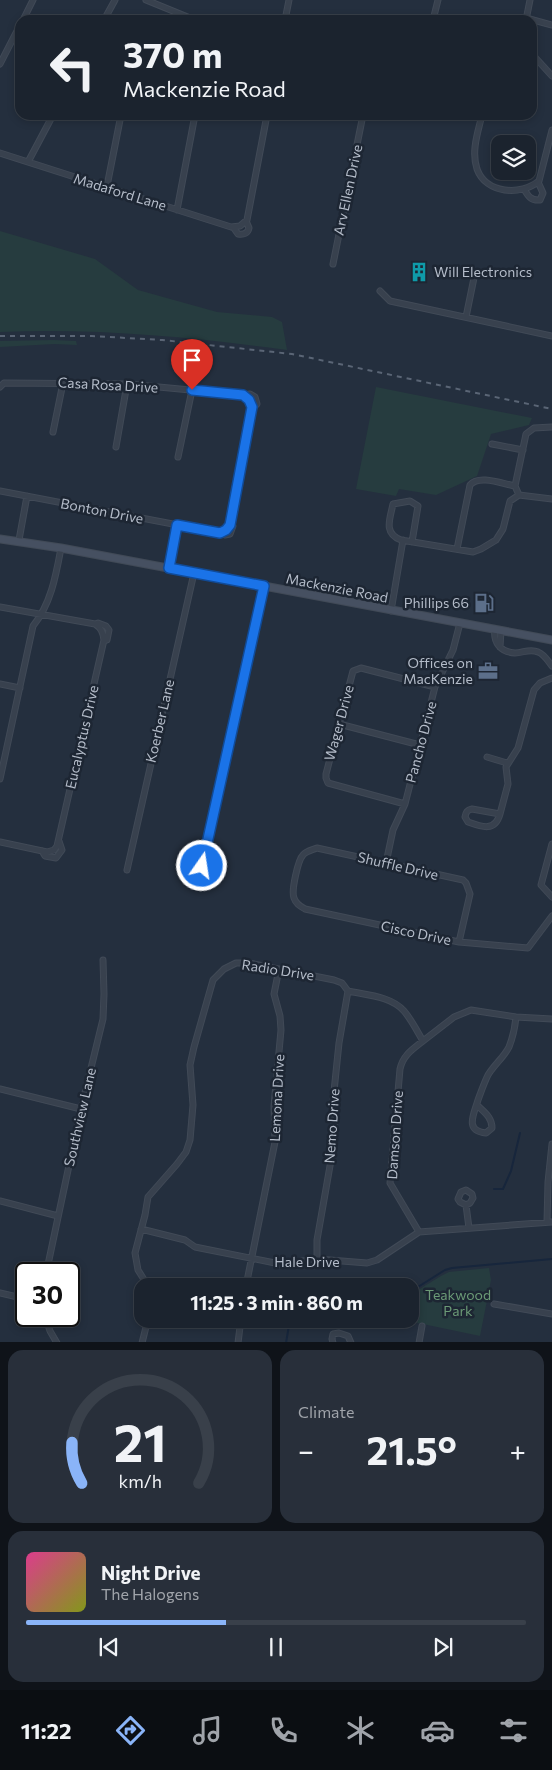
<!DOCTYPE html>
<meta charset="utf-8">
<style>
:root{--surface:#1b232e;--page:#282f3a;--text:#f1f3f6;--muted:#a0a4aa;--line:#39404a;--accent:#8ab4f8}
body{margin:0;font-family:Commissioner,sans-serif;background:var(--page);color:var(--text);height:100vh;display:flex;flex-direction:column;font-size:19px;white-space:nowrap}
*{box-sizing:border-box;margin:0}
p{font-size:16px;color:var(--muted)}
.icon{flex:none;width:28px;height:28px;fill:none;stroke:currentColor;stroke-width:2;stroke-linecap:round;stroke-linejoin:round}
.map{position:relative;height:1342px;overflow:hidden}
.side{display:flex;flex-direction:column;gap:8px;padding:8px;background:#0f1319;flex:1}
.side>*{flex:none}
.banner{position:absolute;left:15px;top:15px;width:522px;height:105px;border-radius:15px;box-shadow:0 2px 8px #0003,0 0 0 1px var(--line);background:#1b232e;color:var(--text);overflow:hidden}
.controls{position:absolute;left:491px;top:135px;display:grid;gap:10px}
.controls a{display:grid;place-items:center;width:45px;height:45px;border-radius:10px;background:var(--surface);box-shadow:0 2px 8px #0003,0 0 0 1px var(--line);font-size:25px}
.speed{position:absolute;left:15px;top:1262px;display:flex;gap:10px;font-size:25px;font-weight:700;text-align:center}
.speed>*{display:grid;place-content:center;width:65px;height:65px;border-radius:50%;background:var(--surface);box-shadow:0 2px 8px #0003,0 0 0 1px var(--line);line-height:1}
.speed .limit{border:2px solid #111;border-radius:8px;background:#fff;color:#111}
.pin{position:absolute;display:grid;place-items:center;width:42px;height:42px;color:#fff;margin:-51px -21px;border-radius:50% 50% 50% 0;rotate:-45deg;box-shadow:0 0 5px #0007}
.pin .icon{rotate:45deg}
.me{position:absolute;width:55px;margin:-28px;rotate:13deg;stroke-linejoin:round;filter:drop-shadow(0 0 4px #0008)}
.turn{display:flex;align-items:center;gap:18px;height:105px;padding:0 25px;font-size:22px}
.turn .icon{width:65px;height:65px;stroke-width:2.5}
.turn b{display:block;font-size:35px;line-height:42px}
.big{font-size:38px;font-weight:700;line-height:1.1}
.side .widget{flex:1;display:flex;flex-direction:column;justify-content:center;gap:8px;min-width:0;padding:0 18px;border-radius:15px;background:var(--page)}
.side .dial{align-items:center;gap:0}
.dial svg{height:130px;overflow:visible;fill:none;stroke:var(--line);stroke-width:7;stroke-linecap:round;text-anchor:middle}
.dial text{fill:var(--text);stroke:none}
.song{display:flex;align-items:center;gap:15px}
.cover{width:60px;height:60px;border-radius:8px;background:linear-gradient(135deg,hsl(330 70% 55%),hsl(70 70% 35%))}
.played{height:5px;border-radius:2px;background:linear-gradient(90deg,var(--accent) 40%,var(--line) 40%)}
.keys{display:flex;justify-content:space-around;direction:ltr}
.heat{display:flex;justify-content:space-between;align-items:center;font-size:28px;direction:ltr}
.side .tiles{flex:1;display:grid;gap:8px;grid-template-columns:1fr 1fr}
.widget:last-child{grid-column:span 2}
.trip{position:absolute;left:134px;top:1278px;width:285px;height:50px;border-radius:15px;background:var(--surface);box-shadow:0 2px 8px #0003,0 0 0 1px var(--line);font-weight:700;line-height:50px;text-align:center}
.dock{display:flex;height:80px;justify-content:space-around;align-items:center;background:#0b0e12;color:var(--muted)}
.dock .icon{width:35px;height:35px}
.dock .selected{color:var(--accent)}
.dock b{font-size:22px;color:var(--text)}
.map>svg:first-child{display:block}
.green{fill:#263c3f}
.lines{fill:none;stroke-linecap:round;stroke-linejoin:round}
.stream{stroke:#17263c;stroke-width:2}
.street-casing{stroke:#414a57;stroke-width:7}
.secondary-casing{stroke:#414a57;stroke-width:9}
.street{stroke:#38414e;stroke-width:5}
.secondary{stroke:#465061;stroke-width:7}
.rail{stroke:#5a6575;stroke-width:2;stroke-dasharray:5 5;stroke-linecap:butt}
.route-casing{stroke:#114b97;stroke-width:12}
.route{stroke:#1a73e8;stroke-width:9}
.labels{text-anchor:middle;stroke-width:5;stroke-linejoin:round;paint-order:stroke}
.street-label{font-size:14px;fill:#b4bcc9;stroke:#1d2633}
.poi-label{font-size:14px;fill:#b4bcc9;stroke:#1d2633;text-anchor:end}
.park-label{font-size:14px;fill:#6b9a76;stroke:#1d2633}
</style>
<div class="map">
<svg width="552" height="1343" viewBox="0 0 552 1343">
<rect width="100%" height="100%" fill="#242f3e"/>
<!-- green -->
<path class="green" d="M0,231L95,259L138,290L217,312L272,317L282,322L287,350C191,337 97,328 0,332Z
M53,340L76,341L77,345L54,344L0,347V341Z
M376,387L532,418L529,425L491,434L477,476L436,495L399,489L396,496L356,489Z
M489,1268L491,1280L480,1336L399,1319H410V1295L441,1276L449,1272Z"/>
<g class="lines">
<!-- stream -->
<path class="stream" d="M494,1189H503L511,1171L520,1133
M410,1292L445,1270L452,1268L552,1259
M286,1343L290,1319"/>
<defs>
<path id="street" d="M146,0L195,20
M526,18L552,25
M23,20L33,0
M104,20L115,0
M285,20L289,0
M433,20L438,0
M526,20L530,0
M532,54L552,76
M0,64L20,25
M482,115C478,132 471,151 477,169C486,194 521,196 539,181L552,130
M0,153L231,227L240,226L247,220L267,115
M28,162L53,115
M107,186L121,115
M524,189C528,196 531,201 540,200L543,193L538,182
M177,210L195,115
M233,227L238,234C244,235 248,233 249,228L246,221
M333,264L363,115
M380,291L390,301L552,336
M466,317L475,273
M0,387L4,383L127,384L243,395L249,400L253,407L230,525L226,530L220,533L0,491
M243,395L250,394L255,397L257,404L252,409
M53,432L63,383
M492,444L523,450
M116,447L127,384
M178,457L192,390
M519,495L515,486L526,434L534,428L552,427
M219,533L225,535L230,534L233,526L230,522
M19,540L27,496
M412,542L418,506L410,501L393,504C390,519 383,533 401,540L473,552L481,549L496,540L503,529L510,501L519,495L552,499
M457,549L470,485C479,474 503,484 515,486
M169,568L177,525
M0,607L95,624C101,628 103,632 104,640L57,846L54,850L47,852L0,842
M391,611L403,540
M95,624L98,623L106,626L109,630L107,640L104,641
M495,629C493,642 500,652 515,653C523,653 530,648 538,652C544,654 548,661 552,666
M500,647L501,630
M0,684L20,688
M339,724L420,745
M487,757L507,763
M0,779L33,626C51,604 56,575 61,548
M405,804L328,783L326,778V774L353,671L361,668L435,687
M472,809L500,814C495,832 482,827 468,822L465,817C466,812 467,810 472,809Z
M500,814L508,784L506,767L518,748L534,690L540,683L552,678
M552,844L541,885L552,897
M42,851L45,856L56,858L62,850L59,841
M386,863L393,830L405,804L435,687L453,650L460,623
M127,870L194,573
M197,885L264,587
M459,942L470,894L466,883L463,880L317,848C312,850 306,851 303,855C298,860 291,891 294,898C296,904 300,906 305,909L459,942L528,948L552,916
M0,1089L81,1109
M477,1105C484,1112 492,1117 492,1128L486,1133C464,1131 474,1114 478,1100C481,1092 484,1083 488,1075C494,1065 504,1057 509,1047C513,1037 515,1027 516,1017
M0,1201L58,1216
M466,1205L470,1203L473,1198L472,1194L466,1190L461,1192L458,1199L460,1202L466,1205L469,1228
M547,1222L548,1182L552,1144
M141,1229L185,1240L195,1247L280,1264L317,1259L367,1263L377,1260L419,1232L552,1222
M419,1232L390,1183L400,1069C403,1055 413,1049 423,1041
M317,1259V1240L334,1143V1118L333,1101L339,1043L348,991
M46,1274L81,1109L103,1019L104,994L103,960
M148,1286L138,1270L135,1253L145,1215L148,1197L177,1164L186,1152L190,1140L193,1105L190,1065L194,1047L213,980L224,969L236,963H249L334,980L342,983L348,991C366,995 391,996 404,1011C411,1019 417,1031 423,1041L454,1017L471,1010L516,1017L552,1019
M246,1286L275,1142L274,1106L281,1030L280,1016L274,994L279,969
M0,1293L26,1299
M494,1304L552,1314
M45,1316L50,1331L57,1343
M142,1343L148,1319
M238,1343L241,1319
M333,1343L332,1339L333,1334L339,1333L348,1336L351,1343
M419,1343L422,1326"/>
<path id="secondary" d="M0,539L61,548L552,640"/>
</defs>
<!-- street casing -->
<use href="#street" class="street-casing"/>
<!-- secondary casing -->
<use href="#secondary" class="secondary-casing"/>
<!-- street -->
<use href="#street" class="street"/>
<!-- secondary -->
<use href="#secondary" class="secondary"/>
<!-- rail -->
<path class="rail" d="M0,336H92L162,340L292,354L552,409"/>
</g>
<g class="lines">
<defs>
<path id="route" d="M192,390L243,395L249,400L252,407L230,525L226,530L220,533L177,525L169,568L264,586L202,866"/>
</defs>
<!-- route casing -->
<use href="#route" class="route-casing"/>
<!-- route -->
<use href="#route" class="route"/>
</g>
<!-- icons -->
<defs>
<symbol id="building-bare" viewBox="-9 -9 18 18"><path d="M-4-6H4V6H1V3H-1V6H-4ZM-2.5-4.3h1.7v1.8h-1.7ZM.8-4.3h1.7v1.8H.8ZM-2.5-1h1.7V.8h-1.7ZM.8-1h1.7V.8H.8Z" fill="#0f9aa8" stroke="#1d2633" stroke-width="2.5" paint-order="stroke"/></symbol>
<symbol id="fuel-bare" viewBox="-9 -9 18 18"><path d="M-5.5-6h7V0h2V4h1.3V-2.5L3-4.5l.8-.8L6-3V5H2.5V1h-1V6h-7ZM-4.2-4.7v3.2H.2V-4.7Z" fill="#5c6f8a" stroke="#1d2633" stroke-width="2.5" paint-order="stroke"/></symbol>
<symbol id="office-bare" viewBox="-9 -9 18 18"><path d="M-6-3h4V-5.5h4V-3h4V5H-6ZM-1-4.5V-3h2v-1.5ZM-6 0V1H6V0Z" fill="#5c6f8a" stroke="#1d2633" stroke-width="2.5" paint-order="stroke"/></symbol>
</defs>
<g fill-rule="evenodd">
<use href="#building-bare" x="405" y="258" width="28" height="28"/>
<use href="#fuel-bare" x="470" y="589" width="28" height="28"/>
<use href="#office-bare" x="474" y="657" width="28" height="28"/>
</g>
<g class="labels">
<!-- street labels -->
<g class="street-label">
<text transform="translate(348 190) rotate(-78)" y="5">Arv Ellen Drive</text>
<text transform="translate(120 192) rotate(17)" y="5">Madaford Lane</text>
<text transform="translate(108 385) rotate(3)" y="5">Casa Rosa Drive</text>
<text transform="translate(102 511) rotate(11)" y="5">Bonton Drive</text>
<text transform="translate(337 588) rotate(11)" y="5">Mackenzie Road</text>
<text transform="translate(160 721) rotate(-77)" y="5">Koerber Lane</text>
<text transform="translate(339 723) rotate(-75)" y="5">Wager Drive</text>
<text transform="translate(82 737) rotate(-77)" y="5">Eucalyptus Drive</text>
<text transform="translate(421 742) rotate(-75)" y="5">Pancho Drive</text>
<text transform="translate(398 866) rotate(13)" y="5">Shuffle Drive</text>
<text transform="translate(416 933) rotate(12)" y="5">Cisco Drive</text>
<text transform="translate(278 970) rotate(9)" y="5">Radio Drive</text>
<text transform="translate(277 1098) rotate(-87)" y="5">Lemona Drive</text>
<text transform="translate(80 1117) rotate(-77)" y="5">Southview Lane</text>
<text transform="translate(332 1126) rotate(-86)" y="5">Nemo Drive</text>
<text transform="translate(395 1135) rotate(-86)" y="5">Damson Drive</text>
<text x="307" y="1267">Hale Drive</text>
</g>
<!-- poi labels -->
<g class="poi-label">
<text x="434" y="277" text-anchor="start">Will Electronics</text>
<text x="469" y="608">Phillips 66</text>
<text x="473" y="668">Offices on<tspan x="473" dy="16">MacKenzie</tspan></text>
</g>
<!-- park labels -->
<g class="park-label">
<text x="458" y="1300">Teakwood<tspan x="458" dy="16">Park</tspan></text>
</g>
</g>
</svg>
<div class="controls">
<a><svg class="icon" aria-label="layers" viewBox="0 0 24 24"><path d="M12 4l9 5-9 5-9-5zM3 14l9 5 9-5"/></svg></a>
</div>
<div class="speed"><div class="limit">30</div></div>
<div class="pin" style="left:192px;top:390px;background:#d93025"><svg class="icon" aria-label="arrive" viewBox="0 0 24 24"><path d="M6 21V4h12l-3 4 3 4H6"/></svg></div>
<svg class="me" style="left:202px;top:866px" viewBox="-20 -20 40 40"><circle r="17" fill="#1a73e8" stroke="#fff" stroke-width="3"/><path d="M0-11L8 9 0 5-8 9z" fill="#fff"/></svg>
<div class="trip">11:25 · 3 min · 860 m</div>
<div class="banner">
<div class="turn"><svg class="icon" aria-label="left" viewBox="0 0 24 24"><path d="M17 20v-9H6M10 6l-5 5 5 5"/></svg><div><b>370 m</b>Mackenzie Road</div></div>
</div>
</div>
<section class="side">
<div class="tiles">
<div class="widget dial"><svg viewBox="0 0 100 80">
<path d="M14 69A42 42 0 1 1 86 69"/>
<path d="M14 69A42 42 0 0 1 8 44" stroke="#8ab4f8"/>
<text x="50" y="56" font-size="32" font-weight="700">21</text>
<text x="50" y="72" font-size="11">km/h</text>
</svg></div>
<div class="widget"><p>Climate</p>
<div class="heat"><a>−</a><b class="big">21.5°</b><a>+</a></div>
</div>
<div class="widget">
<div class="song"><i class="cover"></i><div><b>Night Drive</b><p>The Halogens</p></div></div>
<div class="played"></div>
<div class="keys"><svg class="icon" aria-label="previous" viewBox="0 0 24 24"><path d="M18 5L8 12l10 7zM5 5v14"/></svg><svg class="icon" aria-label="pause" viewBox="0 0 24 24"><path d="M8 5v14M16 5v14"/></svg><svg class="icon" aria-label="next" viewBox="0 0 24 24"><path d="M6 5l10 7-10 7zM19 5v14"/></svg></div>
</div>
</div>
</section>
<nav class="dock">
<b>11:22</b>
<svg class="icon selected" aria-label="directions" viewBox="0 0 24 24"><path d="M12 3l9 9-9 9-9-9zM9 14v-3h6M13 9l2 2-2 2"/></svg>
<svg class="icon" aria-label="music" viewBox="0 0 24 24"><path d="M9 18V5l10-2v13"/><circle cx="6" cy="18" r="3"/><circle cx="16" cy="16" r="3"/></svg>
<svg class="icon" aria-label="phone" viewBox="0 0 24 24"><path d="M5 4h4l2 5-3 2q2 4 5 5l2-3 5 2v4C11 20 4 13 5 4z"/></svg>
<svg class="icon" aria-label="climate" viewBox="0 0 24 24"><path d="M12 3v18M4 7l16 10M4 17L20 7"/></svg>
<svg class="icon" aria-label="car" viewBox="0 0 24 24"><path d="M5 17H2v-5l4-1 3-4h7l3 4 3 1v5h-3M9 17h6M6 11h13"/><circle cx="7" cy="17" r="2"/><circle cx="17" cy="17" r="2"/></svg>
<svg class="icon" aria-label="filters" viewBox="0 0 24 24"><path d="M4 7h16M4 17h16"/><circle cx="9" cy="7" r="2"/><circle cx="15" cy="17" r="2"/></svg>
</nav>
